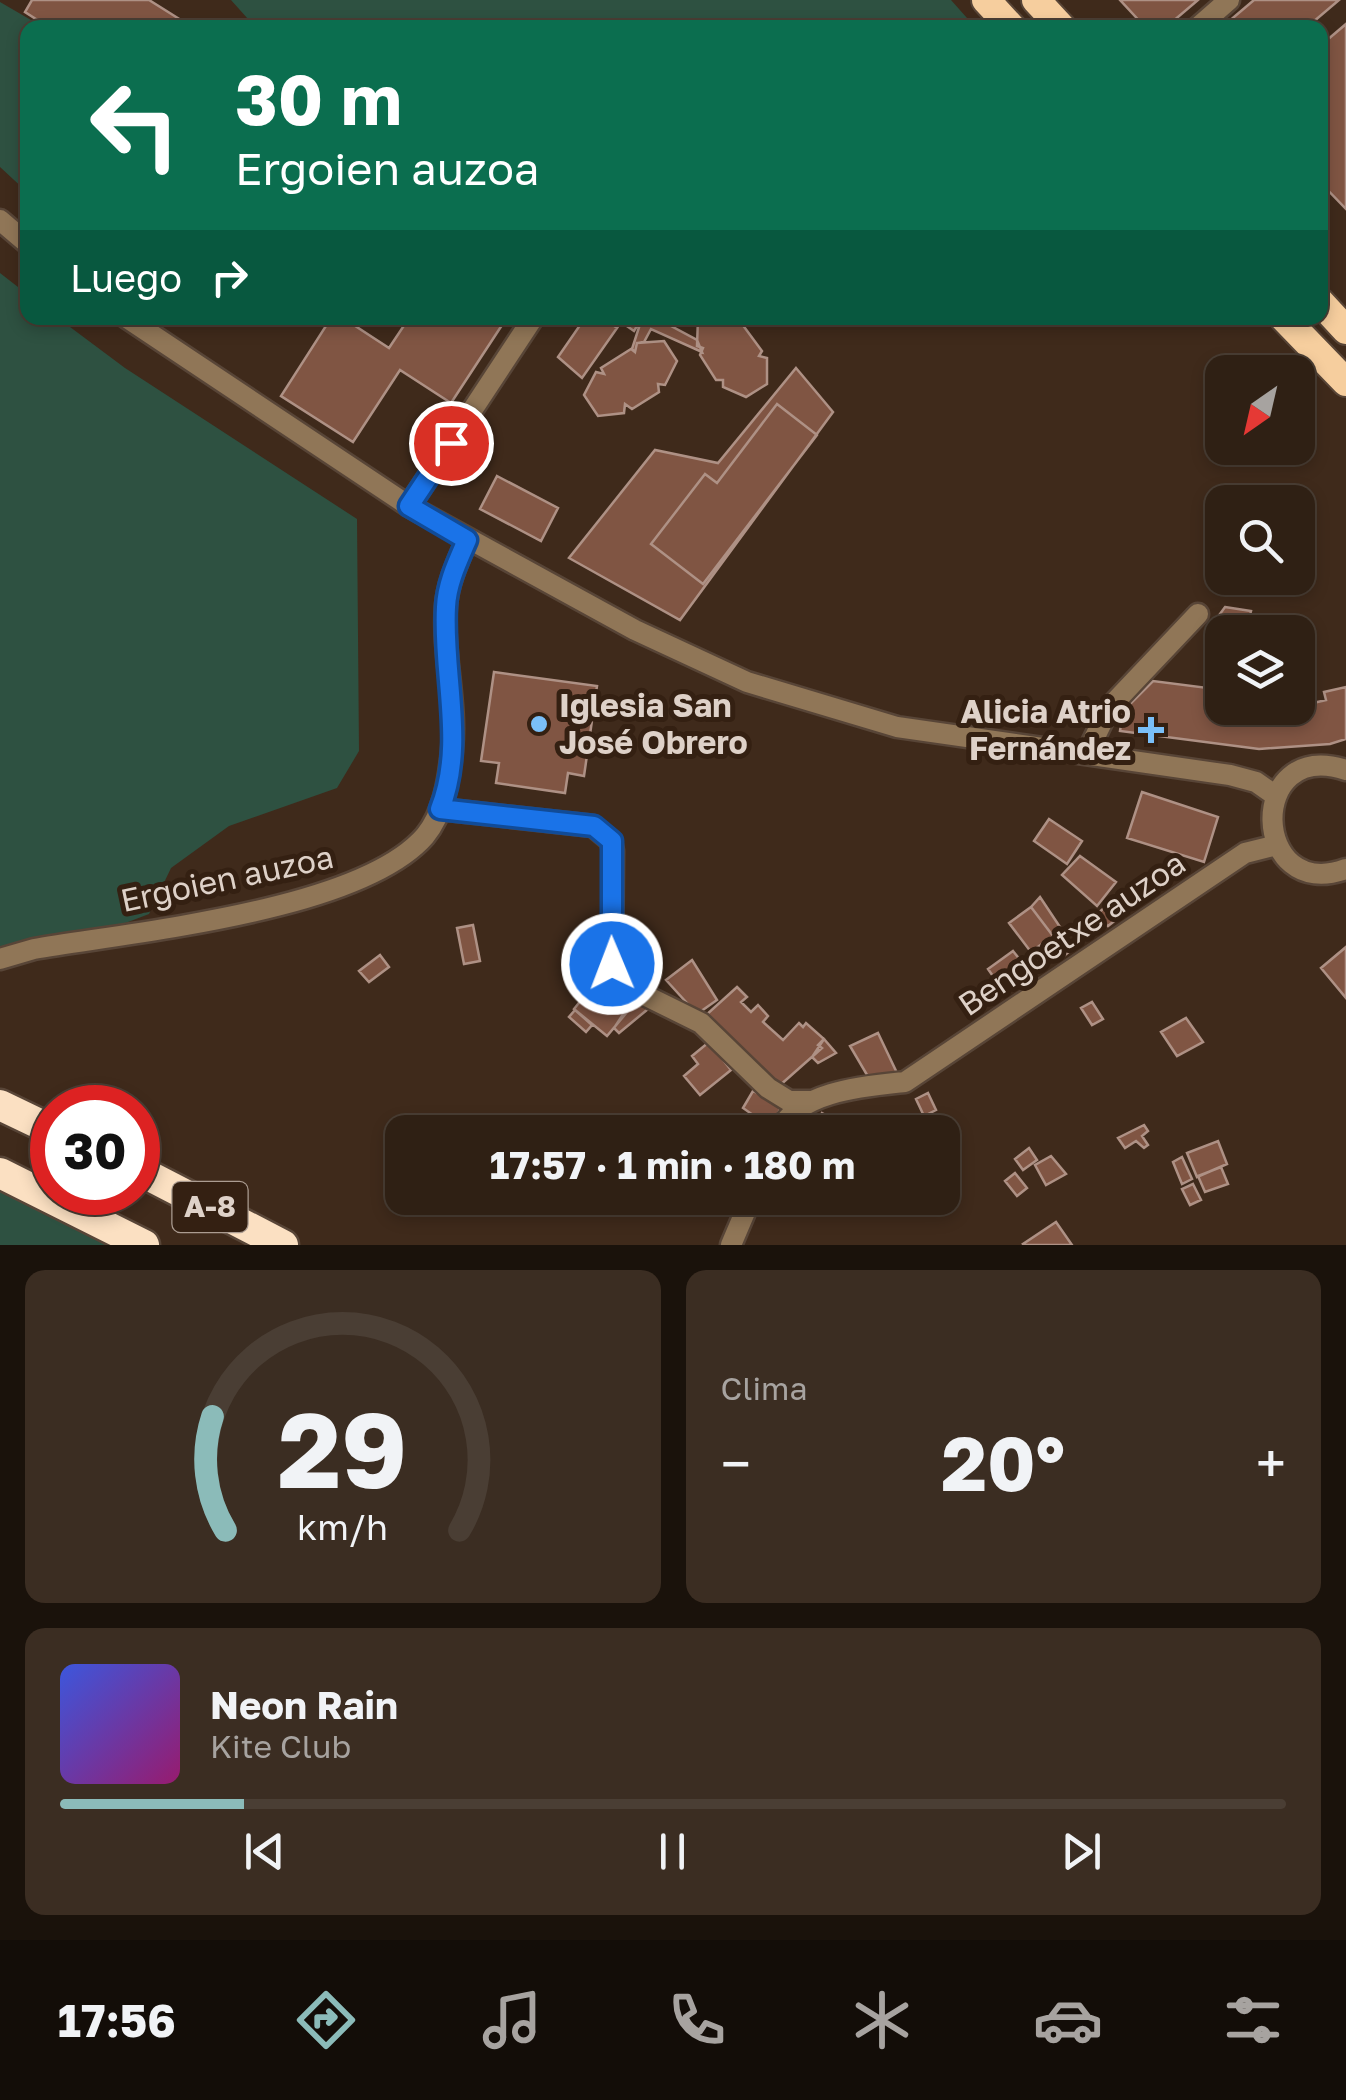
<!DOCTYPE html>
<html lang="es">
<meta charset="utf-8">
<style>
:root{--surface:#2f2014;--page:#3b2d22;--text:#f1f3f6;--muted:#a7a3a0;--line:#4a3e34;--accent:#8bbbb9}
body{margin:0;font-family:"Golos Text",sans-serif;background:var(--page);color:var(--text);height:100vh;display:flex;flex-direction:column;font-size:38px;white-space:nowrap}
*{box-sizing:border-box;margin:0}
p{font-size:32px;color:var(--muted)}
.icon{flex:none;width:55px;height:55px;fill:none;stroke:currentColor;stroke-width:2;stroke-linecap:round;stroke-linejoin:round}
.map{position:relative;height:1245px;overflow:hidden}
.side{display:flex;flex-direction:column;gap:25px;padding:25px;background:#1a120b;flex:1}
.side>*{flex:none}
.banner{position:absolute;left:20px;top:20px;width:1308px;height:305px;border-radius:20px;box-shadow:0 5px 15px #0003,0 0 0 2px var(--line);background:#0b6e4f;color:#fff;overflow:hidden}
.needle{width:65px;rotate:214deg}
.buttons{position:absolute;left:1205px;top:355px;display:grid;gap:20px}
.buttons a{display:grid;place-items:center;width:110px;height:110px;border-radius:20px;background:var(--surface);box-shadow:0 5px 15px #0003,0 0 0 2px var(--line);font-size:50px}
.speed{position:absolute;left:30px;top:1085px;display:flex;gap:20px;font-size:50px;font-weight:700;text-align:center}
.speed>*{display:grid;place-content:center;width:130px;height:130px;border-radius:50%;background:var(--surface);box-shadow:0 5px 15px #0003,0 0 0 2px var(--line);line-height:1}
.speed .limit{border:15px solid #d22;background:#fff;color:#111}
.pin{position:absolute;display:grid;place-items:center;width:85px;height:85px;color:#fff;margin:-42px;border:5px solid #fff;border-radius:50%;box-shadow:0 2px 10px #0007}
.me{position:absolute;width:110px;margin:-55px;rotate:359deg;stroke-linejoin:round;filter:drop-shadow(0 0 8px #0008)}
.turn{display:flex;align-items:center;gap:35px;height:210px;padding:0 50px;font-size:45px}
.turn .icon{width:130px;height:130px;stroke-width:2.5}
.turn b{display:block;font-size:70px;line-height:85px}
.then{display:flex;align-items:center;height:95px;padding:0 50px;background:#0003;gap:20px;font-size:38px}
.big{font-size:75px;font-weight:700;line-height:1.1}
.side .widget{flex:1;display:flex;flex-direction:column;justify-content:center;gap:15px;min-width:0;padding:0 35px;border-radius:20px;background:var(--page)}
.side .dial{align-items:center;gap:0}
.dial svg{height:260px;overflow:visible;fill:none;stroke:var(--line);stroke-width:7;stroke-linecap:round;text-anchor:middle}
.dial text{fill:var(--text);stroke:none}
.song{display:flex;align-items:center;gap:30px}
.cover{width:120px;height:120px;border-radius:15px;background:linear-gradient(135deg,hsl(230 70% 55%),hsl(320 70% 35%))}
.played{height:10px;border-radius:5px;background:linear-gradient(90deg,var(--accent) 15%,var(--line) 15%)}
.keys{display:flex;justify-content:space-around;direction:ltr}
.heat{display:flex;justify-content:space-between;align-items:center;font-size:55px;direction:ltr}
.side .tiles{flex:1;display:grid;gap:25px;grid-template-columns:1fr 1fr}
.widget:last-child{grid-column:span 2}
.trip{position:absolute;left:385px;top:1115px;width:575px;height:100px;border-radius:20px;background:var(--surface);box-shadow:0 5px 15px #0003,0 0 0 2px var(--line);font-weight:700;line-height:100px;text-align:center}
.tabs{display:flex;height:160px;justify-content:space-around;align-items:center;background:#130d08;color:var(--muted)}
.tabs .icon{width:70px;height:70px}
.tabs .active{color:var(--accent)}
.tabs b{font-size:45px;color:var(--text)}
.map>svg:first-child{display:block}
.green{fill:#2e5141}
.building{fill:#805543;stroke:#ae9185;stroke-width:2.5}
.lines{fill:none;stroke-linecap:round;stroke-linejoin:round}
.minor-casing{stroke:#584537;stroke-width:25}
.trunk-casing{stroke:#584537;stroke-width:32}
.motorway-casing{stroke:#584537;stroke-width:35}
.minor{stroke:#907657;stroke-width:20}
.trunk{stroke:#f6ce9e;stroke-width:28}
.motorway{stroke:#fbe0c2;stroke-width:30}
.route-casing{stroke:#114b97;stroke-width:25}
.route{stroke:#1a73e8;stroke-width:18}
.poi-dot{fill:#7abff8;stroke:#342012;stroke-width:4}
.labels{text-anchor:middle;stroke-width:10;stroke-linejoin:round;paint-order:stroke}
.shield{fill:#342012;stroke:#ab9c91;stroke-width:2.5}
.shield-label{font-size:30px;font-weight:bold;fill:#ded1c8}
.poi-label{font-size:32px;font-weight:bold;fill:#ded1c8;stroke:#342012;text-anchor:start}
.street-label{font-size:32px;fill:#ded1c8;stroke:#342012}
</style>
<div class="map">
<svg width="1346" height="1245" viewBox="0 0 1346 1245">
<rect width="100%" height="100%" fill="#3f2a1b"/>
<!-- green -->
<path class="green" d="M231,0H951L975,27L264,28L248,19Z
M0,2L43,27L28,28L27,192L0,167Z
M0,273L27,294L28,318H58L125,368L357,519L359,751L337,788L229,826L171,868L149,914L0,971Z
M0,1179L132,1245H0Z"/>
<!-- building -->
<path class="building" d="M32,0H149L192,27L50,28L25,12Z
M1120,0H1198L1165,28H1146Z
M1254,0H1339L1306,28H1221Z
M1346,24V209L1320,182V46Z
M331,318L346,320L389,348L409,318H498L504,322L451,403L400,370L353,442L281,396Z
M585,318H603L617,328L582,378L558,357Z
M603,318H642L634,331L621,322L617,328Z
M642,318H656L697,340L702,352L651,329L644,342L637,343L635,352L632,349Z
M698,318H738L737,324H742L762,351L759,356L767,358V384L746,397L723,387V380H716L700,355L703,348L697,346Z
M664,341L677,361L665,385L658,384L659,392L632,409L625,404L624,413L598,416L584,395L596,372L604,374L601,368L631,349L635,352L637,343Z
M796,368L833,412L680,620L569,558L655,450L718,463Z
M777,404L817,435L703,584L651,544L705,474L717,483Z
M497,476L558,508L541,541L480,509Z
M1225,607L1251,611L1250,615L1269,622L1268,632H1222V708H1298V697H1308L1309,704L1326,700L1324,692L1346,687V739L1330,744L1259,749L1120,731L1123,711L1153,681L1215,689L1221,674L1206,672L1212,625Z
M494,672L597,686L584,776L568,773L565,793L496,783L499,763L481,761Z
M1142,792L1218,817L1204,862L1127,838Z
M1049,819L1082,841L1067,864L1034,841Z
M1080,856L1116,882L1097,906L1062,875Z
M1040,897L1074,948L1065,955L1055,942L1044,953L1039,946L1053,936L1031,907Z
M1111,902L1122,915L1108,926L1097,914Z
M1031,907L1053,936L1031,952L1009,923Z
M473,925L480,961L464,964L457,928Z
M1346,947V998L1321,968Z
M1013,951L1021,961L995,979L988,969Z
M380,955L389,967L369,982L359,971Z
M692,960L717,1000L697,1014L666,980Z
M594,984L628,1011L607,1036L574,1009Z
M737,987L747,997L741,1002L751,1012L758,1005L768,1016L763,1022L783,1040L799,1023L803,1027L806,1023L824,1039L818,1045L822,1048L778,1087L705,1016Z
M633,999L648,1009L619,1033L614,1028Z
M1092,1002L1103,1019L1092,1025L1081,1008Z
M575,1010L592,1025L586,1032L569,1017Z
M1186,1018L1203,1042L1177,1056L1161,1032Z
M878,1033L897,1073L870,1080L850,1046Z
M824,1039L836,1053L818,1063L812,1057Z
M709,1042L731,1070L700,1095L684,1076L698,1064L692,1056Z
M753,1091L782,1106L770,1127L743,1108Z
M928,1093L936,1110L924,1116L916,1099Z
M822,1113L857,1132H792L797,1124L811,1132Z
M1144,1125L1148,1131L1142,1136L1148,1145L1144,1148L1136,1141L1125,1148L1118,1138Z
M1218,1141L1227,1164L1197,1177L1187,1153Z
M1029,1148L1037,1160L1023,1170L1015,1159Z
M1051,1156L1066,1174L1046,1185L1035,1165Z
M1182,1157L1192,1179L1182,1184L1173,1162Z
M1221,1167L1228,1184L1205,1192L1198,1176Z
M1015,1173L1027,1188L1017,1196L1005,1181Z
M1193,1184L1201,1200L1190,1205L1182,1189Z
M1056,1222L1072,1245H1024L1023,1244Z"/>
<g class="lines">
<defs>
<path id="minor" d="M1197,28L1229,0
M0,220L28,244
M127,318L409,506L635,630L747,682L897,727L1230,775L1256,782L1276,796
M409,506L533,318
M1087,753L1109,708L1198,614
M1346,770C1245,737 1251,904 1346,869
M440,809L593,826L611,841L613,851L612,964L624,985L701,1023L768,1088L789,1101H812
M0,959L34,949C132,932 360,911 425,836C444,813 449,779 452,750C457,702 442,653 446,605C448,582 458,561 467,540
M779,1132C797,1091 866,1086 905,1082L1245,853L1277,845
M731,1245L751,1198"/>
<path id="trunk" d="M986,0L1012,28
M1036,0L1062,28
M1320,302L1346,330
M1284,318L1346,382"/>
<path id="motorway" d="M0,1105L52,1130
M138,1170L283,1245
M0,1173L144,1245"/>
</defs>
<!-- minor casing -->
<use href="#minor" class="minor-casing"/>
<!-- trunk casing -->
<use href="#trunk" class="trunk-casing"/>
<!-- motorway casing -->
<use href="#motorway" class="motorway-casing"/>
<!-- minor -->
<use href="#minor" class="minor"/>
<!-- trunk -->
<use href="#trunk" class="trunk"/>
<!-- motorway -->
<use href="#motorway" class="motorway"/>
</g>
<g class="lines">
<defs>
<path id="route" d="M451,443L409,506L467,540C458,561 447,583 446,607C442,674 466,744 440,809L594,826L612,841V964"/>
</defs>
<!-- route casing -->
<use href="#route" class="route-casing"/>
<!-- route -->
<use href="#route" class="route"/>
</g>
<!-- markers -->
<g class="poi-dot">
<circle cx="539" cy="724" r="10"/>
<path d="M1146 715h10v10h10v10h-10v10h-10v-10h-10v-10h10z"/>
</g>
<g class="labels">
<!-- shield labels -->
<rect class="shield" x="172.5" y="1182" width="75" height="50" rx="8"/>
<g class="shield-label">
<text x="210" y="1217">A-8</text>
</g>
<!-- poi labels -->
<g class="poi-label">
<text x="559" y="717">Iglesia San<tspan x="559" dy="37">José Obrero</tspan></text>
<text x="1131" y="723" text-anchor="end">Alicia Atrio<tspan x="1131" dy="37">Fernández</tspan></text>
</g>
<!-- street labels -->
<g class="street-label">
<text transform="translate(227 879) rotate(-12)" y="11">Ergoien auzoa</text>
<text transform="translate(1072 934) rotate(-34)" y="11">Bengoetxe auzoa</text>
</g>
</g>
</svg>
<div class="buttons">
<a><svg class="needle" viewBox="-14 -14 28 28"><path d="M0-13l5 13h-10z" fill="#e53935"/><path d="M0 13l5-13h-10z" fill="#a7a3a0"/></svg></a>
<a><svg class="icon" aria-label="search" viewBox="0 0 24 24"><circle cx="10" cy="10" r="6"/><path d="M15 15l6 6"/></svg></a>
<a><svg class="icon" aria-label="layers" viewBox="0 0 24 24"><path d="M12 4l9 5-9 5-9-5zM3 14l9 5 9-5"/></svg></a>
</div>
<div class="speed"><div class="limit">30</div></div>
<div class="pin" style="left:451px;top:443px;background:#d93025"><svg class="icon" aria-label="arrive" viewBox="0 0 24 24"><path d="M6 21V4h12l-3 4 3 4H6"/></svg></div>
<svg class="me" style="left:612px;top:964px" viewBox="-20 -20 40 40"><circle r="17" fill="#1a73e8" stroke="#fff" stroke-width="3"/><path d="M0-11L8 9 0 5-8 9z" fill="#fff"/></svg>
<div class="trip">17:57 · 1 min · 180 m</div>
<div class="banner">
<div class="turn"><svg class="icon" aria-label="left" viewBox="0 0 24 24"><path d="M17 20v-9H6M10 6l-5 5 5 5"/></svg><div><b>30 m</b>Ergoien auzoa</div></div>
<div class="then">Luego<svg class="icon" aria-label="right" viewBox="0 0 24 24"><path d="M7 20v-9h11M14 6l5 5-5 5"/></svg></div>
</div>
</div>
<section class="side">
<div class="tiles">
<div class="widget dial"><svg viewBox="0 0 100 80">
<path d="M14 69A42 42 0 1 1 86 69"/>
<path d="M14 69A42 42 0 0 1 10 34" stroke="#8bbbb9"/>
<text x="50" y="56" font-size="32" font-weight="700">29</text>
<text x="50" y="72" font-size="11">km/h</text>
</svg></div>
<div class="widget"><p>Clima</p>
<div class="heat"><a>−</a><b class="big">20°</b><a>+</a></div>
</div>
<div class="widget">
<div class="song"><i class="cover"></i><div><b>Neon Rain</b><p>Kite Club</p></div></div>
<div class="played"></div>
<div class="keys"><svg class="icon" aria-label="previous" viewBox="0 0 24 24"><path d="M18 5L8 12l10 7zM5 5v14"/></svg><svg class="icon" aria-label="pause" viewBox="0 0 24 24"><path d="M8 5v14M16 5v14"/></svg><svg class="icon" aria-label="next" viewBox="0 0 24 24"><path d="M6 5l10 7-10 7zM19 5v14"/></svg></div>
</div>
</div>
</section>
<nav class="tabs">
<b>17:56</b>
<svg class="icon active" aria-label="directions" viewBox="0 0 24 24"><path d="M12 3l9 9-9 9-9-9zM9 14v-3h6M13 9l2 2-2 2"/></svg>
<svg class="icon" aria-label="music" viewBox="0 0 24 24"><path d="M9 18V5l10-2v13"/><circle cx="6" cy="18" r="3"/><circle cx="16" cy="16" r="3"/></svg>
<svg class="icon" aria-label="phone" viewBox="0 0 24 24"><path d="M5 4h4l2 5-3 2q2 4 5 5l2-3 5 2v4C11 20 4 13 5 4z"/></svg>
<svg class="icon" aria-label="climate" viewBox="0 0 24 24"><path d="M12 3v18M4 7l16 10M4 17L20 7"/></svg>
<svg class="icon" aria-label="car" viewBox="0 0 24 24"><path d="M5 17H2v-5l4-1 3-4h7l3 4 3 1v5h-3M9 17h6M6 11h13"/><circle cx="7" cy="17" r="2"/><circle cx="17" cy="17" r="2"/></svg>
<svg class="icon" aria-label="filters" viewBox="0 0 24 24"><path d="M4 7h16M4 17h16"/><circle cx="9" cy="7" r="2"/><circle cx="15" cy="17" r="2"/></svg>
</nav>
